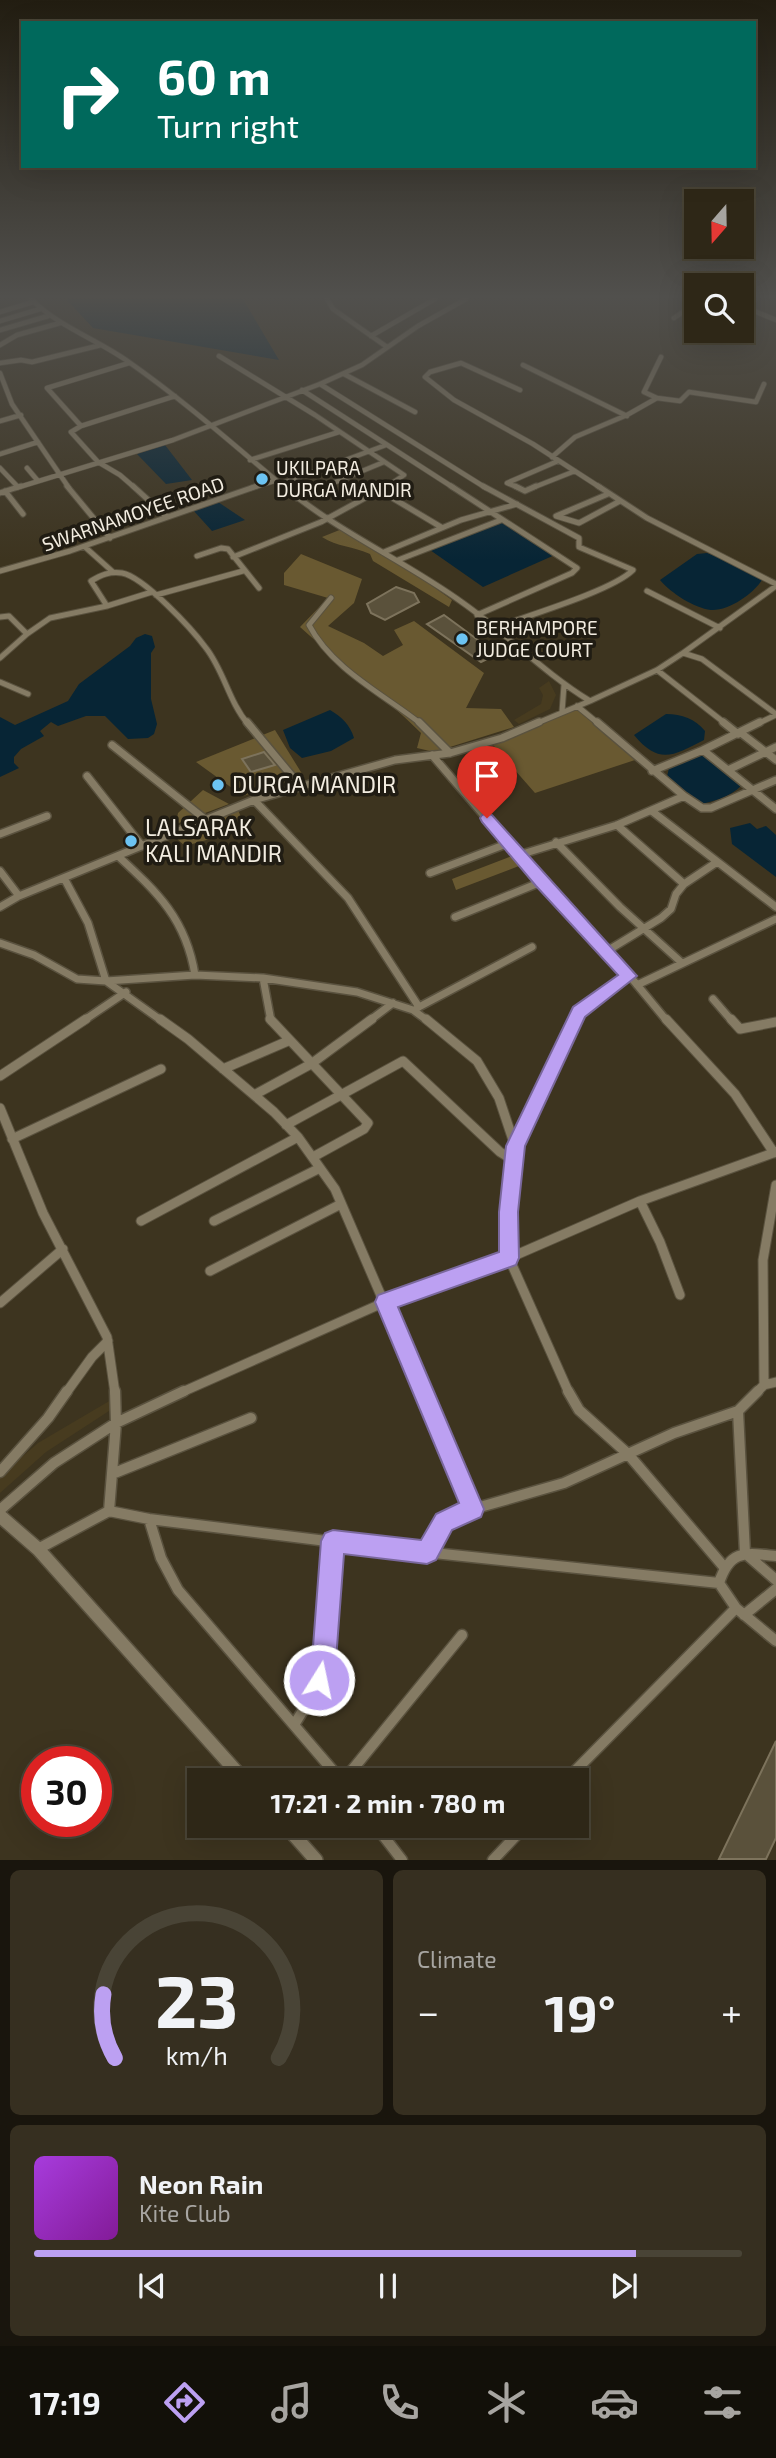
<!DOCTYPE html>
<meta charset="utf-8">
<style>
:root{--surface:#2e2717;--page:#362f20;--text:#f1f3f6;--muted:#a7a5a1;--line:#494436;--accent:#bca0f2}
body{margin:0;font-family:"Exo 2",sans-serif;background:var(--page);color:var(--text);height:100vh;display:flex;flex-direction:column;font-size:26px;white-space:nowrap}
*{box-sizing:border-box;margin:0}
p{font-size:23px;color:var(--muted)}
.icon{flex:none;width:38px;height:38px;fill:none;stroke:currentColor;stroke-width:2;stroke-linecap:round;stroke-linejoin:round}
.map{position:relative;height:1860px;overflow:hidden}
.details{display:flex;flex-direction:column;gap:10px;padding:10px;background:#19150d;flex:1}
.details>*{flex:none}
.hud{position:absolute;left:21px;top:21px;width:735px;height:147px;border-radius:0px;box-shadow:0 7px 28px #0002,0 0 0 2px var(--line);background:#00695c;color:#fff;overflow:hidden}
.needle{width:46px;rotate:200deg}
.fabs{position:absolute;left:684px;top:189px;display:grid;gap:14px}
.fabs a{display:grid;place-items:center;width:70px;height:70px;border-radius:0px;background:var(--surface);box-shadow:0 7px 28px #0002,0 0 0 2px var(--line);font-size:35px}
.speed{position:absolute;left:21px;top:1746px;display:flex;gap:14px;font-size:35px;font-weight:700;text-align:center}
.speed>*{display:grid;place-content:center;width:91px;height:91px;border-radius:50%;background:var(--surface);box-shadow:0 7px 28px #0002,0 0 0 2px var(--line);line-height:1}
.speed .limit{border:10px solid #d22;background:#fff;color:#111}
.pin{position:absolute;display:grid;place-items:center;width:60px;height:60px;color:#fff;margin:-72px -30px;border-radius:50% 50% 50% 0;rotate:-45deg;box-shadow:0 0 7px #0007}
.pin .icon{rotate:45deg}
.me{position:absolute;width:77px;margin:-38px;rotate:10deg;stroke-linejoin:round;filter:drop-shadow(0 0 5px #0008)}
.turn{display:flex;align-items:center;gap:24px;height:147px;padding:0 21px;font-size:32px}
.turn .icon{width:91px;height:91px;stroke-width:2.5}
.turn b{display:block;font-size:49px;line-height:60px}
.big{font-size:52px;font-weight:700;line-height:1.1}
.details .tile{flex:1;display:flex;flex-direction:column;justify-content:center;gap:10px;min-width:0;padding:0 24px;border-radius:10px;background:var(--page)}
.details .dial{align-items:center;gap:0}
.dial svg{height:182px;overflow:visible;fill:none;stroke:var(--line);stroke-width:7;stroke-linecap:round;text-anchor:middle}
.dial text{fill:var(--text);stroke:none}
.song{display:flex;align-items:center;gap:21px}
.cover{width:84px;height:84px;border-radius:10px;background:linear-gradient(135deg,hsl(280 70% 55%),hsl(290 70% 35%))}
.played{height:7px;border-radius:4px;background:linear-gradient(90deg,var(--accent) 85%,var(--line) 85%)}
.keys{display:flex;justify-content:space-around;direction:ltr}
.heat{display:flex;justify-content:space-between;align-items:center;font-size:38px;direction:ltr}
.details .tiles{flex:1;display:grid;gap:10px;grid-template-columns:1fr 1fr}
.tile:last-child{grid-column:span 2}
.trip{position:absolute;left:187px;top:1768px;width:402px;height:70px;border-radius:0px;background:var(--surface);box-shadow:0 7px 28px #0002,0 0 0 2px var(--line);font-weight:700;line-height:70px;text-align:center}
.dock{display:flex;height:112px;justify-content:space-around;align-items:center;background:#121009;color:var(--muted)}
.dock .icon{width:49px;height:49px}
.dock .active{color:var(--accent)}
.dock b{font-size:32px;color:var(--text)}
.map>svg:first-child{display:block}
.built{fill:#473b1f}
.green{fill:#695931}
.water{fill:#072535}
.building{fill:#5a513b;stroke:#7d735c;stroke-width:2}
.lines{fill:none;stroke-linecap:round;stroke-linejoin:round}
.minor-far4-casing{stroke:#5a523f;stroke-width:6}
.minor-far3-casing{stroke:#5a523f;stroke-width:7}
.minor-far2-casing{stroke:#5a523f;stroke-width:10}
.minor-far1-casing{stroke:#5a523f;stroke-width:11}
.minor-casing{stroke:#5a523f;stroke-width:13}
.tertiary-casing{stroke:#5a523f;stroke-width:16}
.minor-far4{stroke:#857b64;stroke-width:4.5}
.minor-far3{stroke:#857b64;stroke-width:5}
.minor-far2{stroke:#857b64;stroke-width:7}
.minor-far1{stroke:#857b64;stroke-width:9}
.minor{stroke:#857b64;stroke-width:10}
.tertiary{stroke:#857b64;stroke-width:13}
.route{fill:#bca0f2;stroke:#7a689d;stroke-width:2}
.poi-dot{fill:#6cc3f2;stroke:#201c13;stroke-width:2.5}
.labels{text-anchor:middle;stroke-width:7;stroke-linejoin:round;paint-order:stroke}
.far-poi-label{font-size:19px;fill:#f2ece0;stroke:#201c13;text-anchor:start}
.far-street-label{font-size:19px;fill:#f2ece0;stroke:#201c13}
.poi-label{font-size:23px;fill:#f2ece0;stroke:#201c13;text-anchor:start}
</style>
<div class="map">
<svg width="776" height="1860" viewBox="0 0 776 1860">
<rect width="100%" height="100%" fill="#3d341f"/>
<!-- built -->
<path class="built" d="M549,681L556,695L550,709L519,724L514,720L541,704L543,695L539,688Z
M111,1400L109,1411L46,1452L0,1493V1476L38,1443Z"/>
<!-- green -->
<path class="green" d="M342,529L410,570L452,600L449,607L373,561L370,554C353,546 337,547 322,537Z
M301,554L362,579L354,603L328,626L364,643L383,656L403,645L394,630L414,621L484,673L466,708L501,709L514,727L434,752L417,748L421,733C383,695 339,663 300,627L328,598L284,585V573Z
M578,710L635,760L535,793L493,745L555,716Z
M275,730L304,777L243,796L196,762Z
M203,790L229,804L176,824L178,813Z
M238,810L246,829L185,846L175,837Z
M512,856L519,866L456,890L452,879Z"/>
<!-- water -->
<path class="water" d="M66,299H243L279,360L93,328Z
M165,445L192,480L166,484L137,454Z
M218,502L245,520L212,531L193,510Z
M500,520L557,554L483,587L430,550Z
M707,553L752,571L762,580C753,594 729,611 711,610C694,608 671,593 660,580L697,554Z
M145,634L152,636L155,647L151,653V699L157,724L154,734L148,738L128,739L105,716H86L58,726L51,722L40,731L44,736L21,749L14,757V763L19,768L0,777V717L15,725L68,701L79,684L130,646L136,638Z
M330,710C342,717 350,725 354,738L331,751L302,758L290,748L283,730Z
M666,714C682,714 695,719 705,731L704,740C673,756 659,765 634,735Z
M697,756H711L742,785C729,798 714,801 697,805L666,781L669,768Z
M750,823L757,829L766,826L776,835V877L732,844L730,828Z"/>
<!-- building -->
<path class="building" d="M396,587L414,593L419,602L385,620L371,613L367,604Z
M444,615L497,654L481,662L427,624Z
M264,752L275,765L251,772L242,759Z
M776,1741V1838L766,1859H719Z"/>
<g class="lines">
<defs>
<path id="minor-far4" d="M31,299C58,326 94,338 126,360C182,399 233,444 285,488
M327,299L333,309L387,347
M742,306L776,320
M0,312L33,302
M742,317L752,310
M674,318L696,303
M0,321L40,309
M0,330L48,316
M371,336L435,299
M0,345L17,335L60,323
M219,356L315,415L404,475L385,488
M0,363L21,360L32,362L101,345
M129,363L47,388L81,426L71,432L98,462L120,475L135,488
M523,365L627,416
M0,373L12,404L69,488
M344,374L415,412
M320,384L486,488
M302,390L454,488
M520,390L461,363L430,372L425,377L454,400L533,444L601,488
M657,398L680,401L689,392L756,402L764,384
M0,421L21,415
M81,426L175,396
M0,454L38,442
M552,457L575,437L627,415L657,398L644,392L661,357
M250,460L339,432
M0,468L18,487
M27,468L38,481
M278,485L386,445
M16,488L173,440L320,384L362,365L418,326L466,299
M251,488L274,481
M321,488L384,462
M519,488L507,483L558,461
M532,488L575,471"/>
<path id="minor-far3" d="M67,486L110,538
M133,486L167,517
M283,486C338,532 405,561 463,603C507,634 544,673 590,701L535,724
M451,486L577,568L572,573L477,615
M483,486L579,538V547L633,570C612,591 526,616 494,628
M515,486L525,491L536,486
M598,486L647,518L776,584
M379,490L441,527
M5,491L23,514
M0,493L21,486
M608,494L556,516L579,523L620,501
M297,498L325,486
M85,547L113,572
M384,552L461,520L517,504
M197,556L221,548L228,549L259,588
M233,557L321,522L387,486
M398,560L501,520
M0,571L70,551L257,486
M647,591L720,628
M152,592L107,606L91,581C101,575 110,571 122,573C144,577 192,629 206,648C224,671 229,702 248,724
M156,595L243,571
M331,598L309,625C332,669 383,694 421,724
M0,617L9,616L27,634L0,658
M27,634L50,618L107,606
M683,653L776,586
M657,670L726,724
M0,682L28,694
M590,701L657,670L683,653L702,659L776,714
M577,706L599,724
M562,712L564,685
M757,724L776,715"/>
<path id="minor-far2" d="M247,722L301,787
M419,722L450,753
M723,722L738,734
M760,722L703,750L776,809
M741,733L776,760
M112,745L206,820
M432,755L541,882L619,963L667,1021
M728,770L776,747
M652,771L703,750
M87,776L142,846
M684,796L702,808H711L776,780
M254,800L348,898L419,1007
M653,812L776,907
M617,825L684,884
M0,834L47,816
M556,842L620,907L682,963
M519,855L617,825L684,796L597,722
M118,856C158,893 186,919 195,975
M0,871L19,896
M430,873L509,843
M64,878L88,923L106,981L195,975L263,978L357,992L413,1010L428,1021
M0,907L19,896L254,800L395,760L450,753L502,738L539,722
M455,917L541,882
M0,943L34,955L77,979L106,981L162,1021
M607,951L661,918L671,909L676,894L684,884L717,862
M263,978L271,1021
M637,985L776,919
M713,999L732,1021
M417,1008L532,947
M83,1021L126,992
M369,1021L393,1003
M575,1021L579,1012L629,976"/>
<path id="minor-far1" d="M160,1019L188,1039L274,1112L298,1137L335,1189L423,1393
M270,1019L368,1123L364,1129L313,1157
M426,1019L477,1061L499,1098L515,1146L508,1212L509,1258L569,1393
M666,1019L735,1094L774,1153
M731,1019L740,1029L776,1022
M223,1069L288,1041
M0,1076L86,1019
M254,1095L311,1064L372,1019
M0,1108L43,1213L107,1337L115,1393
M286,1125L403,1061L500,1152L513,1160
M12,1139L161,1069
M515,1146L576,1019
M640,1201L660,1242L680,1295
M141,1221L298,1137
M214,1221L320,1168
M210,1271L341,1204
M0,1303L63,1249
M764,1385L776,1382
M66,1393L92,1357L108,1341
M180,1393L385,1302L509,1258L640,1201L776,1152
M756,1393L764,1385L763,1260L776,1185"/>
<path id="minor" d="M422,1391L473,1509L444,1522L427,1552
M568,1391L579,1410L628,1454L724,1567
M758,1391L738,1411L745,1553L776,1580
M0,1472L48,1418L67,1391
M112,1474L251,1418
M473,1509L564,1483L674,1433L738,1411
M0,1510L54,1463L116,1423L184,1391
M109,1511L116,1423L115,1391
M149,1519L161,1558L178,1590L341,1780
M38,1549L109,1511L149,1519L367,1546L719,1583
M736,1608L776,1641
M744,1615L776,1589
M294,1725L310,1699L324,1660L333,1541
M344,1780L462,1635
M566,1780L736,1608L719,1583C730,1549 745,1553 776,1556
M375,1825L402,1860
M493,1860L526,1825"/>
<path id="tertiary" d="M0,1516L38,1549L244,1780
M285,1825L316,1860"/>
</defs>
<!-- minor-far4 casing -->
<use href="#minor-far4" class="minor-far4-casing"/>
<!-- minor-far3 casing -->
<use href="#minor-far3" class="minor-far3-casing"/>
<!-- minor-far2 casing -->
<use href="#minor-far2" class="minor-far2-casing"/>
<!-- minor-far1 casing -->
<use href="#minor-far1" class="minor-far1-casing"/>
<!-- minor casing -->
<use href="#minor" class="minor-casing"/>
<!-- tertiary casing -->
<use href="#tertiary" class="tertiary-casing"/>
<!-- minor-far4 -->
<use href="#minor-far4" class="minor-far4"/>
<!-- minor-far3 -->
<use href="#minor-far3" class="minor-far3"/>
<!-- minor-far2 -->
<use href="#minor-far2" class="minor-far2"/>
<!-- minor-far1 -->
<use href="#minor-far1" class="minor-far1"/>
<!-- minor -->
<use href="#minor" class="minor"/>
<!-- tertiary -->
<use href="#tertiary" class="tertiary"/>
</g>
<!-- sky -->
<linearGradient id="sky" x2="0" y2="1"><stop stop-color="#221d11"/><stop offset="0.53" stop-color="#51504d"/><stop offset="1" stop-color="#51504d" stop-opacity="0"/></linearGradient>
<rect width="776" height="560" fill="url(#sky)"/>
<!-- route -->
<path class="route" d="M487,813L492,815L637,976L585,1017L525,1146L518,1212L519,1258L516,1265L398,1307L484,1509L481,1517L452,1530L436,1560L427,1564L344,1554L336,1660L328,1688L319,1692L310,1688L307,1680L312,1660L321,1541L325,1533L333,1530L421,1540L436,1514L459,1503L375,1302L378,1295L499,1252V1212L506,1146L573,1007L618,975L536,886L482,822L480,818L482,815Z"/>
<!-- markers -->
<g class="poi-dot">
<circle cx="262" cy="479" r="7"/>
<circle cx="462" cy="639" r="7"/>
<circle cx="218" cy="785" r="7"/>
<circle cx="131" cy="841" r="7"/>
</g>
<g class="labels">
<!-- far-poi labels -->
<g class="far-poi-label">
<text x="276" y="475">UKILPARA<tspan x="276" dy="22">DURGA MANDIR</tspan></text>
<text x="476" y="635">BERHAMPORE<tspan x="476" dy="22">JUDGE COURT</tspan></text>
</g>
<!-- far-street labels -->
<g class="far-street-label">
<text transform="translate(133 514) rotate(-19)" y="7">SWARNAMOYEE ROAD</text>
</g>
<!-- poi labels -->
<g class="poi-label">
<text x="232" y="793">DURGA MANDIR</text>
<text x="145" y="836">LALSARAK<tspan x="145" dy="26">KALI MANDIR</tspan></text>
</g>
</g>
</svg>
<div class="fabs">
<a><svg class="needle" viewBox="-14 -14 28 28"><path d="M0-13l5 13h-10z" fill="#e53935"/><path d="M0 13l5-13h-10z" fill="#a7a5a1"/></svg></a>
<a><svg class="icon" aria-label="search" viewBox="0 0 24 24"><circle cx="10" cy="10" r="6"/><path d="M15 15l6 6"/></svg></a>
</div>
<div class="speed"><div class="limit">30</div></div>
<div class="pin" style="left:487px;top:818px;background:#d93025"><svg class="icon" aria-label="arrive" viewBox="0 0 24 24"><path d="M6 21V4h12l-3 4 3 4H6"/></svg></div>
<svg class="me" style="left:319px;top:1680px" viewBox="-20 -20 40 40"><circle r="17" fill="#bca0f2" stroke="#fff" stroke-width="3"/><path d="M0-11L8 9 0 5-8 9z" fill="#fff"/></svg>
<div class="trip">17:21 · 2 min · 780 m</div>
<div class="hud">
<div class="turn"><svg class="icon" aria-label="right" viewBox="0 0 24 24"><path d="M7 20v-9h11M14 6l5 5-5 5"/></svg><div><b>60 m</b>Turn right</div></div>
</div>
</div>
<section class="details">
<div class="tiles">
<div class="tile dial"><svg viewBox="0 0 100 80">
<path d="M14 69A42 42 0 1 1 86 69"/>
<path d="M14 69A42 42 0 0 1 9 41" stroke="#bca0f2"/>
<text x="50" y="56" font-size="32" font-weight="700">23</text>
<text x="50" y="72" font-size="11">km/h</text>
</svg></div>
<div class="tile"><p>Climate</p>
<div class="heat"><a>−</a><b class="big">19°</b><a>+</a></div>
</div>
<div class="tile">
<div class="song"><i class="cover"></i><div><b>Neon Rain</b><p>Kite Club</p></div></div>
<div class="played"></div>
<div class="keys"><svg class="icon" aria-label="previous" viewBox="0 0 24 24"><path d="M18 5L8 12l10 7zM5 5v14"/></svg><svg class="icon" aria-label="pause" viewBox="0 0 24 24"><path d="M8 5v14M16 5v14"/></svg><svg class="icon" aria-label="next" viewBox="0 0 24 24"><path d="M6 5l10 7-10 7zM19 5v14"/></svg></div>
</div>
</div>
</section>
<nav class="dock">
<b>17:19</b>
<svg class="icon active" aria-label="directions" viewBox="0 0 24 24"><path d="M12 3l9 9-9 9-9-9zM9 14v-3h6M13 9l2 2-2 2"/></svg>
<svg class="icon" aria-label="music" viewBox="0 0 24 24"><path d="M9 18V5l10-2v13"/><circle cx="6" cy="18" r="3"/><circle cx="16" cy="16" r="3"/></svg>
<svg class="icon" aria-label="phone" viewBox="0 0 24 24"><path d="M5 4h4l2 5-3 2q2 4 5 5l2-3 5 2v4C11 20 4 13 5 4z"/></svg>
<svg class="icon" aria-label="climate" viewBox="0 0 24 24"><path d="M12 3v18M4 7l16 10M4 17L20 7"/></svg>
<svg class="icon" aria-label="car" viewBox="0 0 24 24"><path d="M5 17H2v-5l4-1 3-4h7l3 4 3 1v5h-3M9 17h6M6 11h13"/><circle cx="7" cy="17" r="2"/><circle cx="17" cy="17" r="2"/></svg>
<svg class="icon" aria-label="filters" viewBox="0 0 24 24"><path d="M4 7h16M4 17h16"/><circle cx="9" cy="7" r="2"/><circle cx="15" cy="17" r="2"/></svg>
</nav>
